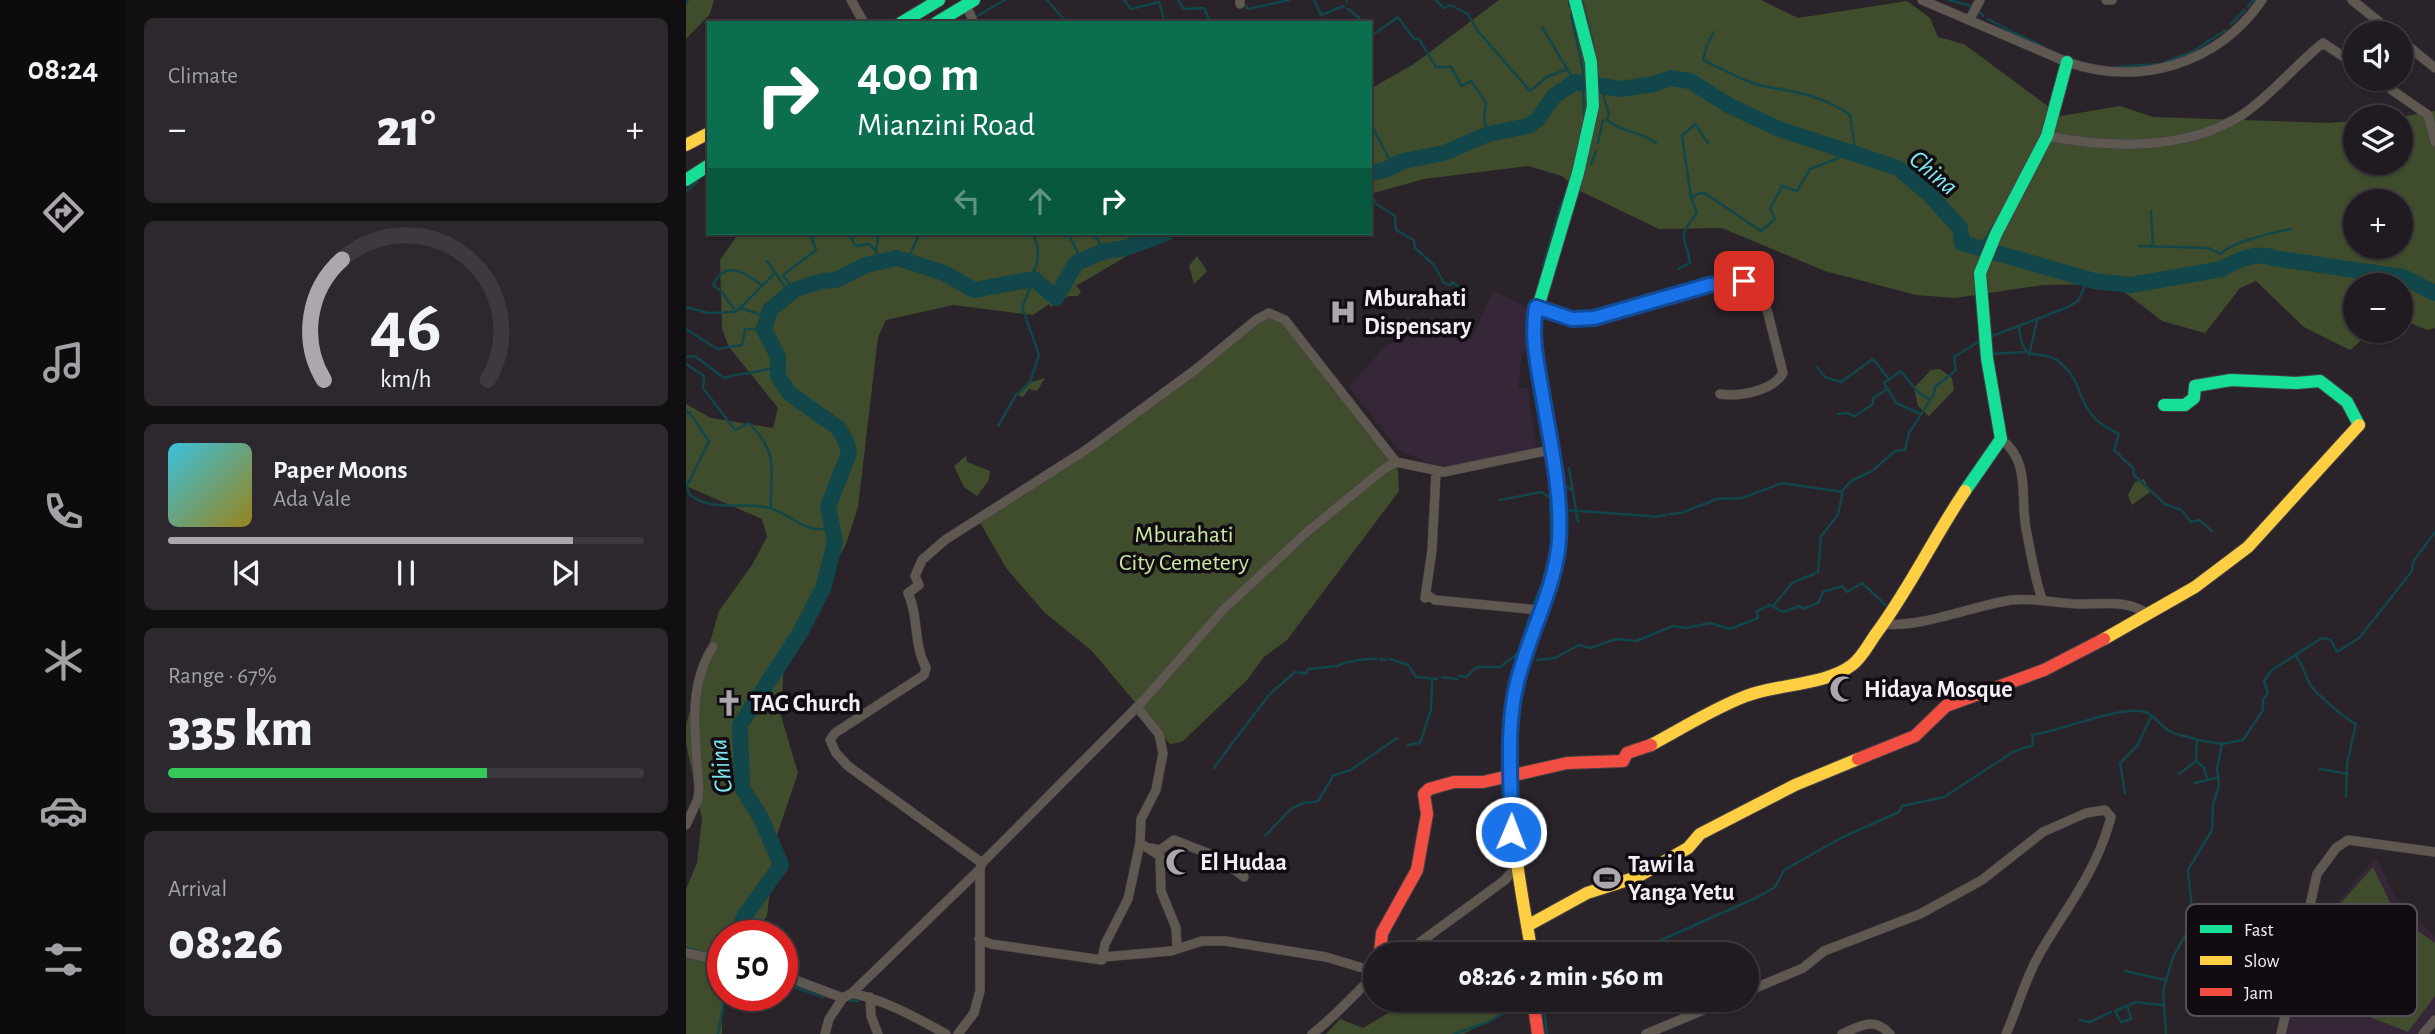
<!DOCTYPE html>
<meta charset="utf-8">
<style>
:root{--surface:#201b20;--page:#2d282d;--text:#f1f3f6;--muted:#a2a1a5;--line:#3d393e;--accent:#ada6af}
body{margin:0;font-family:"Alegreya Sans",sans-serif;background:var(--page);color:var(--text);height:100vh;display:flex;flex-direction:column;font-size:26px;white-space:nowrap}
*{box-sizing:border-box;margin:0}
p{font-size:23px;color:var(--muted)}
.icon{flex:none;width:38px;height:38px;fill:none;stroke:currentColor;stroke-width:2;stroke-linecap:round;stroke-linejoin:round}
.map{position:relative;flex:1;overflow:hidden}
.panel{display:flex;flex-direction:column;gap:18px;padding:18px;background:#120f12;width:560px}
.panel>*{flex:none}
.banner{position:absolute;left:21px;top:21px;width:665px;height:214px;border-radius:0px;box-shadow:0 2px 5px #0004,0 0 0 2px var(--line);background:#0b6e4f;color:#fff;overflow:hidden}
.controls{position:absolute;left:1657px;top:21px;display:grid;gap:14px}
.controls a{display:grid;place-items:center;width:70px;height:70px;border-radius:50%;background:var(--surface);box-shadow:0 2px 5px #0004,0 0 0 2px var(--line);font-size:35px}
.speed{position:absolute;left:21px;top:920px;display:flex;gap:14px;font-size:35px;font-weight:700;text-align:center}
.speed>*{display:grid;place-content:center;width:91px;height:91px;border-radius:50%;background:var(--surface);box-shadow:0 2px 5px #0004,0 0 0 2px var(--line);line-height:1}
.speed .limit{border:10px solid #d22;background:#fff;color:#111}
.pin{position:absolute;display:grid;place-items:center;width:60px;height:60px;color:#fff;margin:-30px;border-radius:14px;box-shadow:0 4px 10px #0006}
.me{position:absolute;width:77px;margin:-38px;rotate:1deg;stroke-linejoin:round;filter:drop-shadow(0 0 5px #0008)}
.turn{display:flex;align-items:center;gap:24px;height:147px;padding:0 35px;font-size:32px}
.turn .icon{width:91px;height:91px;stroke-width:2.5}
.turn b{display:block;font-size:49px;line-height:60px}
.lanes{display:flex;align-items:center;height:66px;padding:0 35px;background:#0003;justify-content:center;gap:35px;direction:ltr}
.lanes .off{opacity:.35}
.big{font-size:52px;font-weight:800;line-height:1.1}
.panel .card{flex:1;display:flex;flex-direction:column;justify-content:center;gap:10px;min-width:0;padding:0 24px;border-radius:10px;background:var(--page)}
.panel .dial{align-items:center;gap:0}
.dial svg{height:182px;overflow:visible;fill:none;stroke:var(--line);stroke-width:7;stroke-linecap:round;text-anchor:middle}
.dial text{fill:var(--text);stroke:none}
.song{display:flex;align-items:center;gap:21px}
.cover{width:84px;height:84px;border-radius:10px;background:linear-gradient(135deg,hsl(190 70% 55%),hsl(50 70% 35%))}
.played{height:7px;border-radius:4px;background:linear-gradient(90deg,var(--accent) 85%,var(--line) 85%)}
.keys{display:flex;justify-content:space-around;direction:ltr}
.heat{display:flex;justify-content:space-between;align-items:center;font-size:38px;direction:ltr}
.charge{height:10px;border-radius:5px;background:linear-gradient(90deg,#34c759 67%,var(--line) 0)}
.trip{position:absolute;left:677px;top:942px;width:396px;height:70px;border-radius:35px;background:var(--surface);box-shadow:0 2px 5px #0004,0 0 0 2px var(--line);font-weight:800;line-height:70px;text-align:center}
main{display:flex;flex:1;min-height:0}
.tab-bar{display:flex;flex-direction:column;width:126px;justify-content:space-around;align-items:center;background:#0d0b0d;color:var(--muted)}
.tab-bar .icon{width:49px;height:49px}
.tab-bar .on{color:var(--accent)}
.tab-bar b{font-size:32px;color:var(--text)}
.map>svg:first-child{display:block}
.built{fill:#352738}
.green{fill:#404d2d;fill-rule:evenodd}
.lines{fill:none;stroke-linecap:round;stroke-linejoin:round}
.stream{stroke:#11464a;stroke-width:2.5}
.river{stroke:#11464a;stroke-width:16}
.street-casing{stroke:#454146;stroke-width:10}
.fast-casing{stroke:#454146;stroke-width:14}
.slow-casing{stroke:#454146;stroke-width:14}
.jam-casing{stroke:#454146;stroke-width:14}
.street{stroke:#5e5850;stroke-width:9}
.fast{stroke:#16e098;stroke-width:12}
.slow{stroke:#ffcf43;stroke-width:12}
.jam{stroke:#f24e42;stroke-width:12}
.route-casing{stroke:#114b97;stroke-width:18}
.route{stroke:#1a73e8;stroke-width:12}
.labels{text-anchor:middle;stroke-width:7;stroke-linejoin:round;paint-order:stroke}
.poi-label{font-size:24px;font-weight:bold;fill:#f4ecf6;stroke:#110c12;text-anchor:start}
.park-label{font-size:24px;fill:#caeaa1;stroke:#110c12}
.water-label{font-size:26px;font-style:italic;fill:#7ce9f1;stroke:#110c12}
.key{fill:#110c12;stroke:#554f56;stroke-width:2}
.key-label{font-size:19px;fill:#f4ecf6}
</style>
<main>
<nav class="tab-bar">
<b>08:24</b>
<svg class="icon on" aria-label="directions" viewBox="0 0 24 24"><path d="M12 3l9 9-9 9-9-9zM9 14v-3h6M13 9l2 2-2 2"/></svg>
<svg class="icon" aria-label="music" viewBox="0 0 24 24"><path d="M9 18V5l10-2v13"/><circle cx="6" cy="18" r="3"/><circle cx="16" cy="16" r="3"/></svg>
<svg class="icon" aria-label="phone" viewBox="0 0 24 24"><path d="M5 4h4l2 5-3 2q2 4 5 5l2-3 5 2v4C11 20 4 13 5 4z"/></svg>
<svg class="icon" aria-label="climate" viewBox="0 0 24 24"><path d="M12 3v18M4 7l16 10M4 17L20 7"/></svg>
<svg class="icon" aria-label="car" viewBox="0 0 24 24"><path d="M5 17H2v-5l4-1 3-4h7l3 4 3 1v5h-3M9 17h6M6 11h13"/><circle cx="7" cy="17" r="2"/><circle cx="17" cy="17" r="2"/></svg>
<svg class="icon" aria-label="filters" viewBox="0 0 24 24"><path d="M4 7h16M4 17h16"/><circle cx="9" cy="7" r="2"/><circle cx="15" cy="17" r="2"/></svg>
</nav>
<section class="panel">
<div class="card"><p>Climate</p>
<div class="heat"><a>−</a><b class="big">21°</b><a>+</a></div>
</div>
<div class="card dial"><svg viewBox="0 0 100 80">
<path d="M14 69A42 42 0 1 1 86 69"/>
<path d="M14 69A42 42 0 0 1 22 16" stroke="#ada6af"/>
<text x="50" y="56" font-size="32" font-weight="700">46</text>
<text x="50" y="72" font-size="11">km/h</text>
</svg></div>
<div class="card">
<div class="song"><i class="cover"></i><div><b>Paper Moons</b><p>Ada Vale</p></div></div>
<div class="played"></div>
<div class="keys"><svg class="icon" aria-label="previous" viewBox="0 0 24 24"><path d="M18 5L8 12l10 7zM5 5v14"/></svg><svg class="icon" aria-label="pause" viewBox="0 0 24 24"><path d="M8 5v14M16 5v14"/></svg><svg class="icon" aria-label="next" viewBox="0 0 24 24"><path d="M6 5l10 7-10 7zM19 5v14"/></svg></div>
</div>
<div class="card"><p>Range · 67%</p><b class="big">335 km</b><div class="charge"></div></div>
<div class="card"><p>Arrival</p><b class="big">08:26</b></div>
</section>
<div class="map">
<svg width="1749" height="1034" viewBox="0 0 1749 1034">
<rect width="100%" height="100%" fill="#2a242a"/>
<!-- built -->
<path class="built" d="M807,291L839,306L842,312L843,344L836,357L832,387L842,389L850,448L845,453L758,469L713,450L663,387L699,346L744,327L786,338Z
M1690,857L1710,899L1749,936V1017L1737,1034H1599L1624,926L1650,904Z"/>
<!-- green -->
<path class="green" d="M0,0H28L24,14L0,39Z
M813,0H1075L1112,18L1221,1L1244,18L1252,37L1278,44L1375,116L1434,106L1467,117L1643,123L1669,121L1670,163H1715L1714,117L1749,111V328L1741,330L1715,319V285H1670V331H1686L1664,350L1618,327L1570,281L1554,288L1519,333L1476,321L1428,284L1357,285L1269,298L1230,295L1139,271L1036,228L973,229L892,190L876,176L842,166L738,179L684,194V89L728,64ZM1670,201H1715V247H1670Z
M53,233H480L390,286L395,291L392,296H383L365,307L363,304L347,315L267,305L200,320L192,337L172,507L160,544L98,659L95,716L112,773L90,838L81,916L66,936H37L36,1034H0V889L11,863L16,819L0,743V725L33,611L66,565L81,537L76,519L0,486V404L25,418L87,428L92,408L43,347L36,329L34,260Z
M511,256L521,271L508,284L503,266Z
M574,317H593L648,383L675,425L711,458L713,491L601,640L578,657L561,680L496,742L484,744L406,651L358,612L320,568L292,519L416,441Z
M1254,369L1266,378L1268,390L1243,416L1232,406L1228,388L1245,370Z
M359,378L351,391L343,389L337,397L332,395L346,382Z
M280,456L281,462L304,471L303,480L291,496L278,487L268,466Z
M1458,479L1464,492L1446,505L1442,495L1449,482Z
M1687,867L1710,915L1749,943V996L1722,1032L1625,994L1628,933Z
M726,999H837V1003L777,1034H640L654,1019L677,1028Z"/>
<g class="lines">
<!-- stream -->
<path class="stream" d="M361,0L381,23
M438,0L445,9L473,2L479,23
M492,0L498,9L518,8L525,23
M628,0L635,15L658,6
M660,0L661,2
M750,0L758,8L764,5L782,14L791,30L844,91L861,77L881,69
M896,0L908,48
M1263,0L1285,6
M557,3L562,9L603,0
M0,4L2,0
M883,4L884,7
M1562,6L1568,0
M662,9L679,23
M1293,11L1297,16
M885,15L897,71L898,120
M1302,19L1328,33
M279,23L319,0
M1545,24L1559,10
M856,27L889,82
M684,31L688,34L712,17L728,39H733L750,67H765L776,86L785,81L800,103L798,119L802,134
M1329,33L1358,47
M1022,43L1028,32
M1021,45L1017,60C1037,69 1061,84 1083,87C1111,92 1140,97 1164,115L1170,155
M1477,63L1506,52L1540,30
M1431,67L1472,64
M918,96L919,86
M918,98L923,114L921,120C934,132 955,131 970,143
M684,122L707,167
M912,143L917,120
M905,164L910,151
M684,184V172
M684,185L689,203L709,216L710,230L728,240L729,248L748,265L758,283L765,285L766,282L779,291
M0,191L11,182
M1005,198L996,136L1009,124L1022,143
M875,206L882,186
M1465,211L1467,246
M163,233L169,246L183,244L190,251L193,261
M382,233L395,259
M407,233L419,251
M442,233L446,244
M1453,246L1522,248L1535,254C1542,243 1589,232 1605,229
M1293,249L1309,223
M190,250L193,233
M81,261L103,293
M221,261L234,233
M857,266L874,207
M992,269L1004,263C1000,235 989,240 1011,213L1005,198L1014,193L1020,194L1075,231L1089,219L1084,209L1096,186L1111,191L1124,169L1155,157L1157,151
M342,278C355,267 354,246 346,233
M75,285C59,272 39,259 27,285L36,292L50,312L89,273
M108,290L97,275L130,250L124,233
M0,307L22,313L48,312
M55,308L81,317
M1333,327C1337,370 1353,344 1376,364C1403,389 1386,412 1433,434L1428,450L1447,468L1448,475L1479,504L1495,510L1505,522L1513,520L1526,531
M0,329L31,349L56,345L59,329H78
M1306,336L1380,308L1392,301L1402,279
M1304,354L1339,352
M1343,355L1351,321
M0,357L9,356L38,378C56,372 74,374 90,366
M0,364L18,376L17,388L49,430L63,423C94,455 84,468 85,508
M1131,367L1139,377L1155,382L1187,359L1202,378
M0,413L3,412L23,441L2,484
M1152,414L1161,413L1169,416L1187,404V398L1200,390
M1235,414L1210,403L1198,383L1215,371L1232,392L1243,399
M312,426L330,395L344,382L353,355L336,307L348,279
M874,466L878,486L887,490
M883,468L892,522
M0,482L3,494C25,513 58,501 84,508C107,515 120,536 146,527
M864,498L865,533
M814,500L855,492L867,499
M879,510L963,516
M983,514L995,513L1031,499L1056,498L1096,483L1156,492
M966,517L980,515
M847,605L861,573
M1088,605L1106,583L1132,572L1135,536L1152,515L1157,490L1165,481L1186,471L1209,451L1219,450L1223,433L1248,394L1249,387L1270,370L1268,357L1294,341
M834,647L845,612
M1610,656C1618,666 1619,678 1626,687C1632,695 1662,721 1670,724L1661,764L1660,796
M694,659L700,660
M704,659L722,665
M851,660L869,658L893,645L904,648L930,639L950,641L987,626L1000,628L1024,623L1044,629L1072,618L1071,611L1084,605L1097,612L1114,606L1117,609L1132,603L1137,592L1156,586L1161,592L1176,583L1203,608
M653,665C661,662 680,658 690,659
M722,665L730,677L751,679
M612,672L620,674L622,669L652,666
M773,676L780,677L791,667H814L831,654
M756,677L771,679
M585,693L609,672
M551,737L583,695
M722,745L734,743L745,710L746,681
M1510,761L1518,768L1521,779
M528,768L550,738
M666,769L711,738
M1634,769L1662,774
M1493,774L1510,761L1511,740L1536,744
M646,776L665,770
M1509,783L1533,777
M1439,793L1434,763L1451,746L1465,717
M621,803L632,801L646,778
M579,836L606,808L620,802
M0,948L19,953
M944,954L1074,896L1089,887L1098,870L1157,837L1213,812L1216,806L1258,797L1327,752L1347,745L1346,735C1375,731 1435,705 1459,712C1469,715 1475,727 1485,732C1493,736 1503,736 1511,740
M1439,971L1479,980
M96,983L137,997
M857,999L861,1034
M162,1000L173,1001
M1431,1010L1450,1002L1477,1005
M1429,1011L1435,1022L1445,1019L1442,1008
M1394,1020L1404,1022L1425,1012
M32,1034L39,996
M768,1034L802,1022L842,1000
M1480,1034L1477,991L1487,957L1507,921L1502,870L1526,830L1527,804L1533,786L1531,769L1536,744L1557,740L1577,710V700L1582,693L1578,681L1586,670L1636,638L1645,640L1651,652L1673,638L1726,571L1727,562L1749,532"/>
<!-- river -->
<path class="river" d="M684,173L699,170L717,161L758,153L802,134L842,126L852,119L868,96L889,82L935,89L968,84L985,78L1004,81L1044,106L1093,129L1212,168L1244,195L1274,228L1276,243L1408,281L1445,285L1536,269C1550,260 1572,251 1587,258L1717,277L1749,293
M420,251L440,248L480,233
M137,589L149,542L142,507L163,453L160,441L152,428L103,393L92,376V357L78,329L84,310L108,290L135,281L150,280L180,265L211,258L258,273L288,290L348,279L370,298L390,263L419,251
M50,936L58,917L95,865L75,818L56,788L54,725L114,633L135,592"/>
<defs>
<path id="street" d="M165,0L178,23
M554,0V4
M1236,0L1381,62C1454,87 1532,64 1576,0
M1420,0H1426
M1666,0L1707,33
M280,5L288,23
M1284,19L1294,0
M1715,40L1749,68
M1690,79L1742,115L1749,142
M1361,136C1423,148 1500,151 1556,115C1586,95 1609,65 1637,43L1670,65
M850,307L886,319L908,318L1023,285L1058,281L1076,290L1097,373C1087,391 1053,397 1034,394
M1315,439C1345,462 1334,496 1340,529C1345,553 1348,576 1356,599
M750,473L746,550L739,598L741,595L749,600L853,610
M1197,624C1236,628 1286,606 1325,600C1349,597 1371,604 1395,604C1419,604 1444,600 1463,615
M0,825L12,799L13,788C10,739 0,689 27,647
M454,843L474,856L475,891L490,928L491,948
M464,848L474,850L488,840L534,858L558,877
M296,863L162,766L150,753L144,740L149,733L238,675L240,668C227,644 233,616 222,593L233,585L229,576L236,560L259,540L400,450L509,370L570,320L583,313L599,320L710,462
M293,939L305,944L416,960L418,957L485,951L516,941H539L640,957L690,972
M0,953L37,961
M718,954L819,880L829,868
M416,960L419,944L442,899L454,843L455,819L470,790L477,753L473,734L451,707
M96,975L157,998L166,993C201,1001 229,1017 260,1034
M1060,992L1117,968L1138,951L1234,914L1296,880L1357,832L1400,813L1419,810L1425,817L1423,824C1409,873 1379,910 1354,953C1339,979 1332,1007 1320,1034
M166,993L294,869L296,863L456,702L538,609L622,531L698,469L710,462L758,472L864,450
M184,997L185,1016L192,1034
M139,1034L143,1019L157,998
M272,1034L288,1013L294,991V869
M626,1034C650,1016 668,994 690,974
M960,1034L1044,999
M1156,1034C1174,1026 1188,1016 1204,1034
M1595,1034L1631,874L1650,848L1662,840L1749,852
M1737,1034L1749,1020"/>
<path id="fast" d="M215,23L253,0
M250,23L288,0
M0,180L23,165
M1478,405H1499L1508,398L1509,386L1545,380L1610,383L1634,381L1661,402L1673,425
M1279,491L1315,439L1301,358L1294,273L1310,234L1361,136L1381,62
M857,605L873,541V506L849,356L847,324L892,173L907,106L905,62L889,0"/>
<path id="slow" d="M0,145L23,133
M1418,639L1509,587L1562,547L1673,425
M965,745C997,728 1026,709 1060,696C1092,684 1140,685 1166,665C1177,657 1184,641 1192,631C1225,586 1248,537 1279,491
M841,926L901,893L951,877L1002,848L1014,834L1109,785L1172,759
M846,954C831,867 812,775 830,687C835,659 848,632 857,605"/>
<path id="jam" d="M1172,759L1229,736L1260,706L1358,670L1418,639
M694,954L696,933L731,870L741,814L738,794L743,789L768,782H797L881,763L937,761L941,753L965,745
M847,999L852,1034"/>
</defs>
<!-- street casing -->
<use href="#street" class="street-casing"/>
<!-- fast casing -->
<use href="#fast" class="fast-casing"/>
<!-- slow casing -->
<use href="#slow" class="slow-casing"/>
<!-- jam casing -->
<use href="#jam" class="jam-casing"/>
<!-- street -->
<use href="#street" class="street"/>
<!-- fast -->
<use href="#fast" class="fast"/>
<!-- slow -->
<use href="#slow" class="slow"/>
<!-- jam -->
<use href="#jam" class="jam"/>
</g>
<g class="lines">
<defs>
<path id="route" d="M825,832C826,783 819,731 831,683C842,636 870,587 873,540C876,492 864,440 856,392C851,363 845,337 850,307L886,319L908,318L1023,285L1058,281"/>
</defs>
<!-- route casing -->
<use href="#route" class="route-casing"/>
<!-- route -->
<use href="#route" class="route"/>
</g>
<!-- icons -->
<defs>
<symbol id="hospital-bare" viewBox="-9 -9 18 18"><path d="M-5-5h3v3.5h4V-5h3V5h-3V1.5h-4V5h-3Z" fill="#ada6af" stroke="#110c12" stroke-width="2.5" paint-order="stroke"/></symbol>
<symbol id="mosque-bare" viewBox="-9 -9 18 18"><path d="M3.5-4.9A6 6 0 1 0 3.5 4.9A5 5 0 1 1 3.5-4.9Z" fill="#ada6af" stroke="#110c12" stroke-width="2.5" paint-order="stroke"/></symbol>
<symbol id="church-bare" viewBox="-9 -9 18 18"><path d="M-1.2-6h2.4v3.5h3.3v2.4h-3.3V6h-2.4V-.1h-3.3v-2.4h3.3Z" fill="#ada6af" stroke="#110c12" stroke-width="2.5" paint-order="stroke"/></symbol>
<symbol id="stadium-bare" viewBox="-9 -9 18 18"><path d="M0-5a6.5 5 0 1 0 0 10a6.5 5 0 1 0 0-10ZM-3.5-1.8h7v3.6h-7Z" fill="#ada6af" stroke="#110c12" stroke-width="2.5" paint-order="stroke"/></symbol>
</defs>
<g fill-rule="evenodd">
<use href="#hospital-bare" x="638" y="293" width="38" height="38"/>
<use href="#mosque-bare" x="1138" y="670" width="38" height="38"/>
<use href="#church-bare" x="24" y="684" width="38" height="38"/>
<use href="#mosque-bare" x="474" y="843" width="38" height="38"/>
<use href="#stadium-bare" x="902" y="859" width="38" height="38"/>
</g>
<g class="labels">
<!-- poi labels -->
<g class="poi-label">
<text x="678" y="306">Mburahati<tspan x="678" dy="28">Dispensary</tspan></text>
<text x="1178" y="697">Hidaya Mosque</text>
<text x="64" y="711">TAG Church</text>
<text x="514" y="870">El Hudaa</text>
<text x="942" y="872">Tawi la<tspan x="942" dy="28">Yanga Yetu</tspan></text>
</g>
<!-- park labels -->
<g class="park-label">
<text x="498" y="542">Mburahati<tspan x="498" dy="28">City Cemetery</tspan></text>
</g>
<!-- water labels -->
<g class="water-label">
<text transform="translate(1248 172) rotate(40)" y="9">China</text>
<text transform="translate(34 766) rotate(-97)" y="9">China</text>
</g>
</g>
<!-- legend -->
<rect x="1500" y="904" width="231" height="112" rx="10" class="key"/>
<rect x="1514" y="925" width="32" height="8" fill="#16e098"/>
<rect x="1514" y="956" width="32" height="9" fill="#ffcf43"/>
<rect x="1514" y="988" width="32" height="8" fill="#f24e42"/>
<g class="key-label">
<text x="1558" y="936">Fast</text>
<text x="1558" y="967">Slow</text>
<text x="1558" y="999">Jam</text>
</g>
</svg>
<div class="controls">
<a><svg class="icon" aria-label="sound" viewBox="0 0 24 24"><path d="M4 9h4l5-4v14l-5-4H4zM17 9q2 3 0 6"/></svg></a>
<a><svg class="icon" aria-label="layers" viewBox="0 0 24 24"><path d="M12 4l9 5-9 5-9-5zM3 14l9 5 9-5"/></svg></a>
<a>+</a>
<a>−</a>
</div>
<div class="speed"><div class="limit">50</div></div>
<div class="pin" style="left:1058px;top:281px;background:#d93025"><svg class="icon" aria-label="arrive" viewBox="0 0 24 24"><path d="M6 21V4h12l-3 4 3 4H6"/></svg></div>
<svg class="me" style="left:825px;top:832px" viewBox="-20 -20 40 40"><circle r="17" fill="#1a73e8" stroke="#fff" stroke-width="3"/><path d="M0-11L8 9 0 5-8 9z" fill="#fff"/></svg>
<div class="trip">08:26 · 2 min · 560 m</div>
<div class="banner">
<div class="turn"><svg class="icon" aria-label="right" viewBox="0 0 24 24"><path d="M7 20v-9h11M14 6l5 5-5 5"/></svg><div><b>400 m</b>Mianzini Road</div></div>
<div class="lanes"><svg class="icon off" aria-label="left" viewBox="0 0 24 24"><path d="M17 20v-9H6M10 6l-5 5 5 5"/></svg><svg class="icon off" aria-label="ahead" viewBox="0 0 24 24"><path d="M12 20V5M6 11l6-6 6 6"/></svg><svg class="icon" aria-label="right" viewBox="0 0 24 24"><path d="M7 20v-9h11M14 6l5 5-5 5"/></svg></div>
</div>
</div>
</main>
